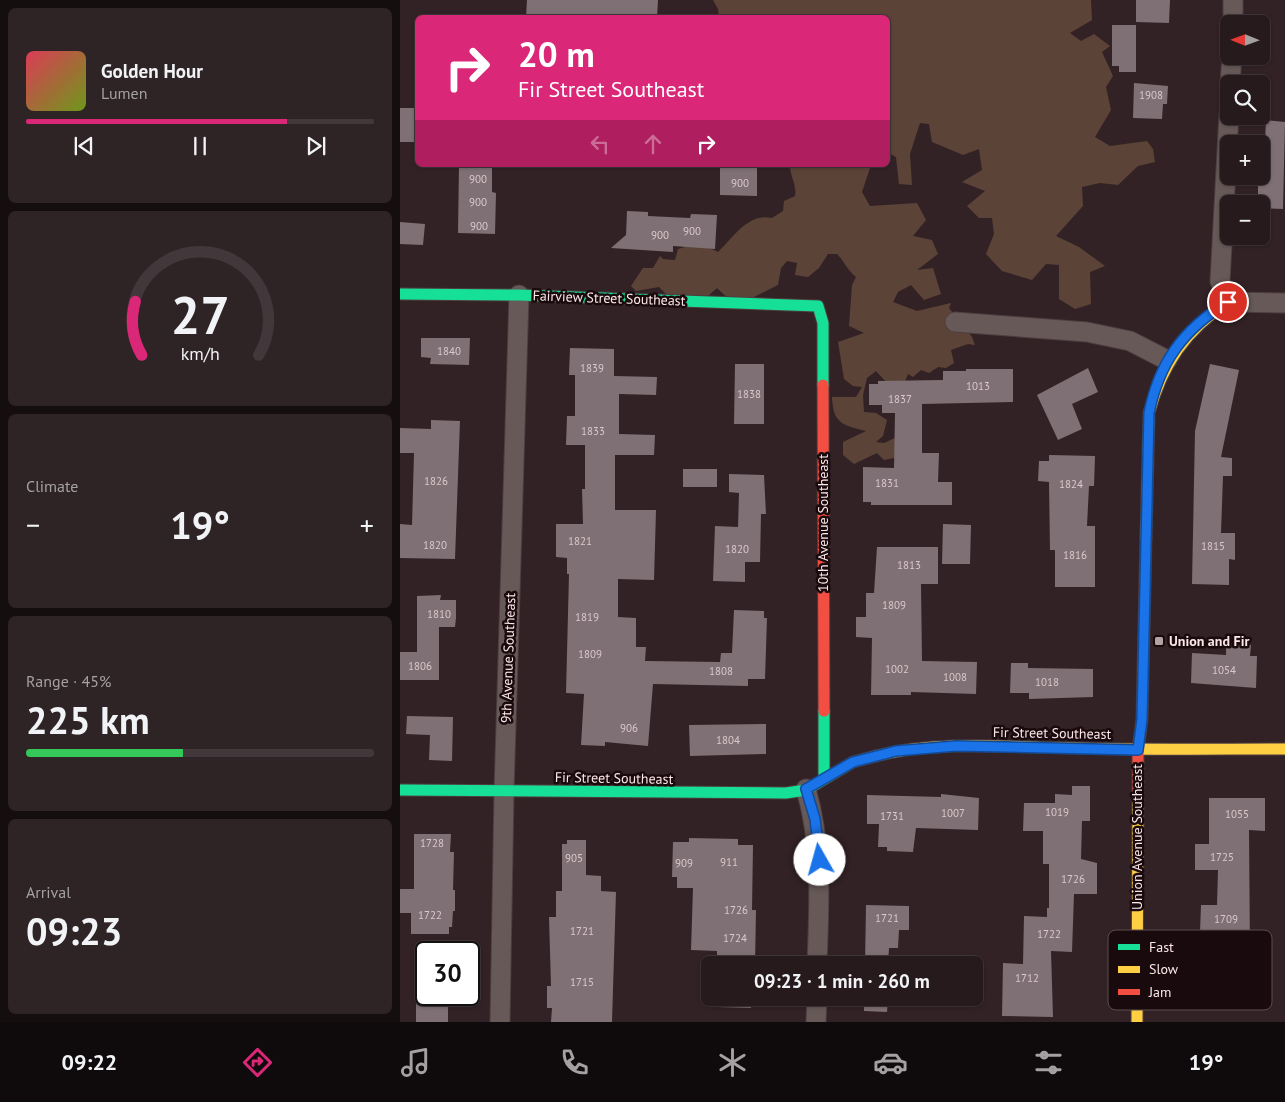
<!DOCTYPE html>
<meta charset="utf-8">
<style>
:root{--surface:#261a1c;--page:#2e2325;--text:#f1f3f6;--muted:#a4a1a3;--line:#42383b;--accent:#db2777}
body{margin:0;font-family:"PT Sans",sans-serif;background:var(--page);color:var(--text);height:100vh;display:flex;flex-direction:column;font-size:19px;white-space:nowrap}
*{box-sizing:border-box;margin:0}
p{font-size:16px;color:var(--muted)}
.icon{flex:none;width:28px;height:28px;fill:none;stroke:currentColor;stroke-width:2;stroke-linecap:round;stroke-linejoin:round}
.map{position:relative;flex:1;overflow:hidden}
.drawer{display:flex;flex-direction:column;gap:8px;padding:8px;background:#150e0f;width:400px}
.drawer>*{flex:none}
.top-card{position:absolute;left:15px;top:15px;width:475px;height:152px;border-radius:8px;box-shadow:0 1px 4px #0004,0 0 0 1px var(--line);background:#db2777;color:#fff;overflow:hidden}
.needle{width:32px;rotate:271deg}
.buttons{position:absolute;left:820px;top:15px;display:grid;gap:10px}
.buttons a{display:grid;place-items:center;width:50px;height:50px;border-radius:8px;background:var(--surface);box-shadow:0 1px 4px #0004,0 0 0 1px var(--line);font-size:25px}
.speed{position:absolute;left:15px;top:941px;display:flex;gap:10px;font-size:25px;font-weight:700;text-align:center}
.speed>*{display:grid;place-content:center;width:65px;height:65px;border-radius:50%;background:var(--surface);box-shadow:0 1px 4px #0004,0 0 0 1px var(--line);line-height:1}
.speed .limit{border:2px solid #111;border-radius:8px;background:#fff;color:#111}
.pin{position:absolute;display:grid;place-items:center;width:42px;height:42px;color:#fff;margin:-21px;border:2px solid #fff;border-radius:50%;box-shadow:0 1px 5px #0007}
.me{position:absolute;width:55px;margin:-28px;rotate:353deg;stroke-linejoin:round;filter:drop-shadow(0 0 4px #0008)}
.turn{display:flex;align-items:center;gap:18px;height:105px;padding:0 20px;font-size:22px}
.turn .icon{width:65px;height:65px;stroke-width:2.5}
.turn b{display:block;font-size:35px;line-height:42px}
.lanes{display:flex;align-items:center;height:48px;padding:0 20px;background:#0003;justify-content:center;gap:25px;direction:ltr}
.lanes .off{opacity:.35}
.big{font-size:38px;font-weight:800;line-height:1.1}
.drawer .tile{flex:1;display:flex;flex-direction:column;justify-content:center;gap:8px;min-width:0;padding:0 18px;border-radius:8px;background:var(--page)}
.drawer .dial{align-items:center;gap:0}
.dial svg{height:130px;overflow:visible;fill:none;stroke:var(--line);stroke-width:7;stroke-linecap:round;text-anchor:middle}
.dial text{fill:var(--text);stroke:none}
.song{display:flex;align-items:center;gap:15px}
.cover{width:60px;height:60px;border-radius:8px;background:linear-gradient(135deg,hsl(350 70% 55%),hsl(80 70% 35%))}
.played{height:5px;border-radius:2px;background:linear-gradient(90deg,var(--accent) 75%,var(--line) 75%)}
.keys{display:flex;justify-content:space-around;direction:ltr}
.heat{display:flex;justify-content:space-between;align-items:center;font-size:28px;direction:ltr}
.charge{height:8px;border-radius:4px;background:linear-gradient(90deg,#34c759 45%,var(--line) 0)}
.trip{position:absolute;left:301px;top:956px;width:282px;height:50px;border-radius:8px;background:var(--surface);box-shadow:0 1px 4px #0004,0 0 0 1px var(--line);font-weight:800;line-height:50px;text-align:center}
.tab-bar{display:flex;height:80px;justify-content:space-around;align-items:center;background:#0f0a0b;color:var(--muted)}
.tab-bar .icon{width:35px;height:35px}
.tab-bar .current{color:var(--accent)}
.tab-bar b{font-size:22px;color:var(--text)}
main{display:flex;flex:1;min-height:0}
.map>svg:first-child{display:block}
.green{fill:#5c4337}
.building{fill:#7e7074}
.lines{fill:none;stroke-linecap:round;stroke-linejoin:round}
.street-casing{stroke:#4d3f41;stroke-width:21}
.fast-casing{stroke:#4d3f41;stroke-width:13}
.slow-casing{stroke:#4d3f41;stroke-width:13}
.jam-casing{stroke:#4d3f41;stroke-width:13}
.street{stroke:#665958;stroke-width:19}
.fast{stroke:#16e098;stroke-width:11}
.slow{stroke:#ffcf43;stroke-width:11}
.jam{stroke:#f24e42;stroke-width:11}
.route-casing{stroke:#114b97;stroke-width:12}
.route{stroke:#1a73e8;stroke-width:9}
.poi-dot{fill:#b6a1a4;stroke:#180a0d;stroke-width:2}
.labels{text-anchor:middle;stroke-width:5;stroke-linejoin:round;paint-order:stroke}
.number-label{font-size:11px;fill:#dcc8cc}
.street-label{font-size:14px;fill:#fce6e9;stroke:#180a0d}
.poi-label{font-size:14px;font-weight:bold;fill:#fce6e9;stroke:#180a0d;text-anchor:start}
.key{fill:#180a0d;stroke:#5c4c4f;stroke-width:1}
.key-label{font-size:14px;fill:#fce6e9}
</style>
<main>
<section class="drawer">
<div class="tile">
<div class="song"><i class="cover"></i><div><b>Golden Hour</b><p>Lumen</p></div></div>
<div class="played"></div>
<div class="keys"><svg class="icon" aria-label="previous" viewBox="0 0 24 24"><path d="M18 5L8 12l10 7zM5 5v14"/></svg><svg class="icon" aria-label="pause" viewBox="0 0 24 24"><path d="M8 5v14M16 5v14"/></svg><svg class="icon" aria-label="next" viewBox="0 0 24 24"><path d="M6 5l10 7-10 7zM19 5v14"/></svg></div>
</div>
<div class="tile dial"><svg viewBox="0 0 100 80">
<path d="M14 69A42 42 0 1 1 86 69"/>
<path d="M14 69A42 42 0 0 1 10 36" stroke="#db2777"/>
<text x="50" y="56" font-size="32" font-weight="700">27</text>
<text x="50" y="72" font-size="11">km/h</text>
</svg></div>
<div class="tile"><p>Climate</p>
<div class="heat"><a>−</a><b class="big">19°</b><a>+</a></div>
</div>
<div class="tile"><p>Range · 45%</p><b class="big">225 km</b><div class="charge"></div></div>
<div class="tile"><p>Arrival</p><b class="big">09:23</b></div>
</section>
<div class="map">
<svg width="885" height="1022" viewBox="0 0 885 1022">
<rect width="100%" height="100%" fill="#332225"/>
<!-- green -->
<path class="green" d="M313,0H691L692,20L670,33L681,41L694,34L710,46L702,52L713,76L706,87L711,110L695,137L710,146L747,141L753,149L755,162L738,166L718,185L700,183L682,187L683,206L656,236L679,247L705,266L690,272L691,304L675,309L659,299V265L646,264L632,280L602,271L586,254L594,234L592,218H579L567,206L585,191L562,182L582,170L579,149L563,155L532,142L529,124L520,123L510,154L512,185L499,184L496,157L488,153V18L319,17L318,9Z
M390,165H471L462,192L470,206L517,203L526,220L513,236L532,240L538,254L517,270L533,268L541,294L524,300L511,285L498,292L493,302L517,311L551,303L549,308L572,337L575,345L568,344L551,350L554,363L546,368L538,367L529,373L521,370L513,377L508,374L503,386L489,385L476,371L467,378L463,395L464,412L476,413L487,420L483,436L476,442L484,443L495,438L502,448L494,458L484,460L477,453L454,464L443,455V442L466,431C443,425 433,424 432,397H456L462,387L453,386L444,379L438,342L464,333L449,326L452,285L456,277C447,270 445,262 437,254H428L419,268L408,277L395,275L397,263L387,261L381,268L378,285L336,306L317,288L307,297L267,295L259,287L236,291L231,286L243,268H253L260,256L263,259L275,260L278,249L299,243L318,252C332,239 348,212 372,218L383,211L384,201L395,196C397,184 390,177 390,165Z"/>
<!-- building -->
<path class="building" d="M127,0H258L257,18H126Z
M736,0H770L769,23L736,22Z
M712,25H736V72H719V66H712Z
M734,83L768,86L767,104H763L762,119L733,118Z
M0,108H18L17,142H0Z
M866,120L885,122L883,209L861,208V204H858V176H861V164L864,165Z
M59,165H92V192L96,193L95,234L58,233Z
M320,165H357V196L320,195Z
M227,211L248,212V216L290,218L291,214L317,215L315,249L273,246V252L211,248L226,235Z
M0,222L25,224L23,245L0,244Z
M21,338H70L69,365L30,364L31,358L21,357Z
M170,348L214,349V376L257,377L256,395L219,394V434L255,435L254,455H215V510H256L254,580L218,579V617L236,618V647H246L245,661L320,662L321,653H332L334,610L364,611V618H367L365,679H348V686L253,684L248,746L205,742V746L181,745L184,694L166,693L169,574H167V558L156,557V524H183L182,489H185V445H166L167,416H175V375H169Z
M335,364H364V424H334Z
M810,364L839,370L821,457L832,458V476H823L821,533H835V560L829,559V585L792,584L795,431Z
M688,368L698,392L672,404L682,429L658,440L637,395Z
M566,369H613V402L522,404V453H539L538,482H552V505H471V502H463V467L494,468L495,413H482V405H469V384H478V381L543,380V371H566Z
M31,420L60,421L55,559L0,558V524L12,525L14,453H0V428L31,429Z
M649,455L695,456L694,486H689L687,526H695V587H655V550H650L649,482L638,481L639,461H649Z
M283,469H317V487H283Z
M329,474L364,475L366,514H361L360,562H345V582L313,581L315,526L338,527L339,493L329,492Z
M543,524L571,525L570,564H542Z
M477,547H538V584H521L522,661L577,662L576,694L511,692V695H471L472,638L456,637V617H466V593H474Z
M41,595L40,600H56V618L55,627H39V680H0V652H17V596Z
M826,644L851,645L850,656H857L856,688L791,683L792,653L826,655Z
M611,663H628V668L693,669V697L629,699V693H610Z
M7,716L53,717L52,761L29,760L30,735L6,734Z
M366,724V754L290,756L289,725Z
M672,786H690V821H682L681,859L697,863V894H674L672,952L651,951L653,1017L602,1016L603,963L623,964L624,916L647,917V908H649V864H643V831H623L624,803H655V794L672,795Z
M541,794L579,798L578,830L516,828L513,852L487,851V847H478L479,824H467V795L541,797Z
M809,798H865V831L849,830L850,955L807,954L808,932H800L801,905H817L818,870H795V844H809Z
M14,834H51L50,852H54L53,890H55V911H53L52,927H49V934H11V913H0V889H14Z
M289,838L338,839V845H353L352,910H356L355,965H317V951L291,950L293,888H277V877H272L273,842H289Z
M167,840H186V875L201,876V891L216,892L212,1022H151L152,1008H147V986H151L149,917H156V891H162V844H167Z
M466,905L509,906V930H499L498,948H489L488,965H465Z
M16,995H48V1022H16Z
M317,998H351V1008L317,1007Z
M464,998H488L487,1012L464,1011Z"/>
<g class="lines">
<defs>
<path id="street" d="M833,0V24
M830,84L832,56
M829,114L820,281L828,302L885,303
M555,322L687,332L730,341L767,360
M406,789C423,849 419,904 417,965
M100,1022L104,792L119,295
M416,1022L417,998"/>
<path id="fast" d="M0,294L119,295L418,306L423,323V385
M424,711V778
M0,790L386,793L406,790L453,762L476,756"/>
<path id="slow" d="M746,538L749,413C762,364 786,330 828,302
M476,756C538,740 605,747 669,748C741,750 813,749 885,749
M737,1022L738,792"/>
<path id="jam" d="M423,385L424,711
M738,792V750L742,719L746,538"/>
</defs>
<!-- street casing -->
<use href="#street" class="street-casing"/>
<!-- fast casing -->
<use href="#fast" class="fast-casing"/>
<!-- slow casing -->
<use href="#slow" class="slow-casing"/>
<!-- jam casing -->
<use href="#jam" class="jam-casing"/>
<!-- street -->
<use href="#street" class="street"/>
<!-- fast -->
<use href="#fast" class="fast"/>
<!-- slow -->
<use href="#slow" class="slow"/>
<!-- jam -->
<use href="#jam" class="jam"/>
</g>
<g class="lines">
<defs>
<path id="route" d="M420,860L415,819L406,789L453,762L496,751L556,746L738,750L742,719L749,413C759,363 783,329 828,302"/>
</defs>
<!-- route casing -->
<use href="#route" class="route-casing"/>
<!-- route -->
<use href="#route" class="route"/>
</g>
<!-- markers -->
<rect class="poi-dot" x="754" y="636" width="10" height="10" rx="2.5"/>
<g class="labels">
<!-- number labels -->
<g class="number-label">
<text x="751" y="99">1908</text>
<text x="78" y="183">900</text>
<text x="340" y="187">900</text>
<text x="78" y="206">900</text>
<text x="79" y="230">900</text>
<text x="292" y="235">900</text>
<text x="260" y="239">900</text>
<text x="49" y="355">1840</text>
<text x="192" y="372">1839</text>
<text x="578" y="390">1013</text>
<text x="349" y="398">1838</text>
<text x="500" y="403">1837</text>
<text x="193" y="435">1833</text>
<text x="36" y="485">1826</text>
<text x="487" y="487">1831</text>
<text x="671" y="488">1824</text>
<text x="180" y="545">1821</text>
<text x="35" y="549">1820</text>
<text x="813" y="550">1815</text>
<text x="337" y="553">1820</text>
<text x="675" y="559">1816</text>
<text x="509" y="569">1813</text>
<text x="494" y="609">1809</text>
<text x="39" y="618">1810</text>
<text x="187" y="621">1819</text>
<text x="190" y="658">1809</text>
<text x="20" y="670">1806</text>
<text x="497" y="673">1002</text>
<text x="824" y="674">1054</text>
<text x="321" y="675">1808</text>
<text x="555" y="681">1008</text>
<text x="647" y="686">1018</text>
<text x="229" y="732">906</text>
<text x="328" y="744">1804</text>
<text x="657" y="816">1019</text>
<text x="553" y="817">1007</text>
<text x="837" y="818">1055</text>
<text x="492" y="820">1731</text>
<text x="32" y="847">1728</text>
<text x="822" y="861">1725</text>
<text x="174" y="862">905</text>
<text x="329" y="866">911</text>
<text x="284" y="867">909</text>
<text x="673" y="883">1726</text>
<text x="336" y="914">1726</text>
<text x="30" y="919">1722</text>
<text x="487" y="922">1721</text>
<text x="826" y="923">1709</text>
<text x="182" y="935">1721</text>
<text x="649" y="938">1722</text>
<text x="335" y="942">1724</text>
<text x="627" y="982">1712</text>
<text x="182" y="986">1715</text>
</g>
<!-- street labels -->
<g class="street-label">
<text transform="translate(209 298) rotate(2)" y="5">Fairview Street Southeast</text>
<text transform="translate(423 523) rotate(-90)" y="5">10th Avenue Southeast</text>
<text transform="translate(108 658) rotate(-88)" y="5">9th Avenue Southeast</text>
<text transform="translate(652 733) rotate(1)" y="5">Fir Street Southeast</text>
<text transform="translate(214 778) rotate(1)" y="5">Fir Street Southeast</text>
<text transform="translate(737 837) rotate(-90)" y="5">Union Avenue Southeast</text>
</g>
<!-- poi labels -->
<g class="poi-label">
<text x="769" y="646">Union and Fir</text>
</g>
</g>
<!-- legend -->
<rect x="708" y="930" width="164" height="80" rx="8" class="key"/>
<rect x="718" y="944" width="22" height="6" fill="#16e098"/>
<rect x="718" y="966" width="22" height="7" fill="#ffcf43"/>
<rect x="718" y="989" width="22" height="6" fill="#f24e42"/>
<g class="key-label">
<text x="749" y="952">Fast</text>
<text x="749" y="974">Slow</text>
<text x="749" y="997">Jam</text>
</g>
</svg>
<div class="buttons">
<a><svg class="needle" viewBox="-14 -14 28 28"><path d="M0-13l5 13h-10z" fill="#e53935"/><path d="M0 13l5-13h-10z" fill="#a4a1a3"/></svg></a>
<a><svg class="icon" aria-label="search" viewBox="0 0 24 24"><circle cx="10" cy="10" r="6"/><path d="M15 15l6 6"/></svg></a>
<a>+</a>
<a>−</a>
</div>
<div class="speed"><div class="limit">30</div></div>
<div class="pin" style="left:828px;top:302px;background:#d93025"><svg class="icon" aria-label="arrive" viewBox="0 0 24 24"><path d="M6 21V4h12l-3 4 3 4H6"/></svg></div>
<svg class="me" style="left:420px;top:860px" viewBox="-20 -20 40 40"><circle r="19" fill="#fff"/><path d="M0-13L10 11 0 6-10 11z" fill="#1a73e8"/></svg>
<div class="trip">09:23 · 1 min · 260 m</div>
<div class="top-card">
<div class="turn"><svg class="icon" aria-label="right" viewBox="0 0 24 24"><path d="M7 20v-9h11M14 6l5 5-5 5"/></svg><div><b>20 m</b>Fir Street Southeast</div></div>
<div class="lanes"><svg class="icon off" aria-label="left" viewBox="0 0 24 24"><path d="M17 20v-9H6M10 6l-5 5 5 5"/></svg><svg class="icon off" aria-label="ahead" viewBox="0 0 24 24"><path d="M12 20V5M6 11l6-6 6 6"/></svg><svg class="icon" aria-label="right" viewBox="0 0 24 24"><path d="M7 20v-9h11M14 6l5 5-5 5"/></svg></div>
</div>
</div>
</main>
<nav class="tab-bar">
<b>09:22</b>
<svg class="icon current" aria-label="directions" viewBox="0 0 24 24"><path d="M12 3l9 9-9 9-9-9zM9 14v-3h6M13 9l2 2-2 2"/></svg>
<svg class="icon" aria-label="music" viewBox="0 0 24 24"><path d="M9 18V5l10-2v13"/><circle cx="6" cy="18" r="3"/><circle cx="16" cy="16" r="3"/></svg>
<svg class="icon" aria-label="phone" viewBox="0 0 24 24"><path d="M5 4h4l2 5-3 2q2 4 5 5l2-3 5 2v4C11 20 4 13 5 4z"/></svg>
<svg class="icon" aria-label="climate" viewBox="0 0 24 24"><path d="M12 3v18M4 7l16 10M4 17L20 7"/></svg>
<svg class="icon" aria-label="car" viewBox="0 0 24 24"><path d="M5 17H2v-5l4-1 3-4h7l3 4 3 1v5h-3M9 17h6M6 11h13"/><circle cx="7" cy="17" r="2"/><circle cx="17" cy="17" r="2"/></svg>
<svg class="icon" aria-label="filters" viewBox="0 0 24 24"><path d="M4 7h16M4 17h16"/><circle cx="9" cy="7" r="2"/><circle cx="15" cy="17" r="2"/></svg>
<b>19°</b>
</nav>
